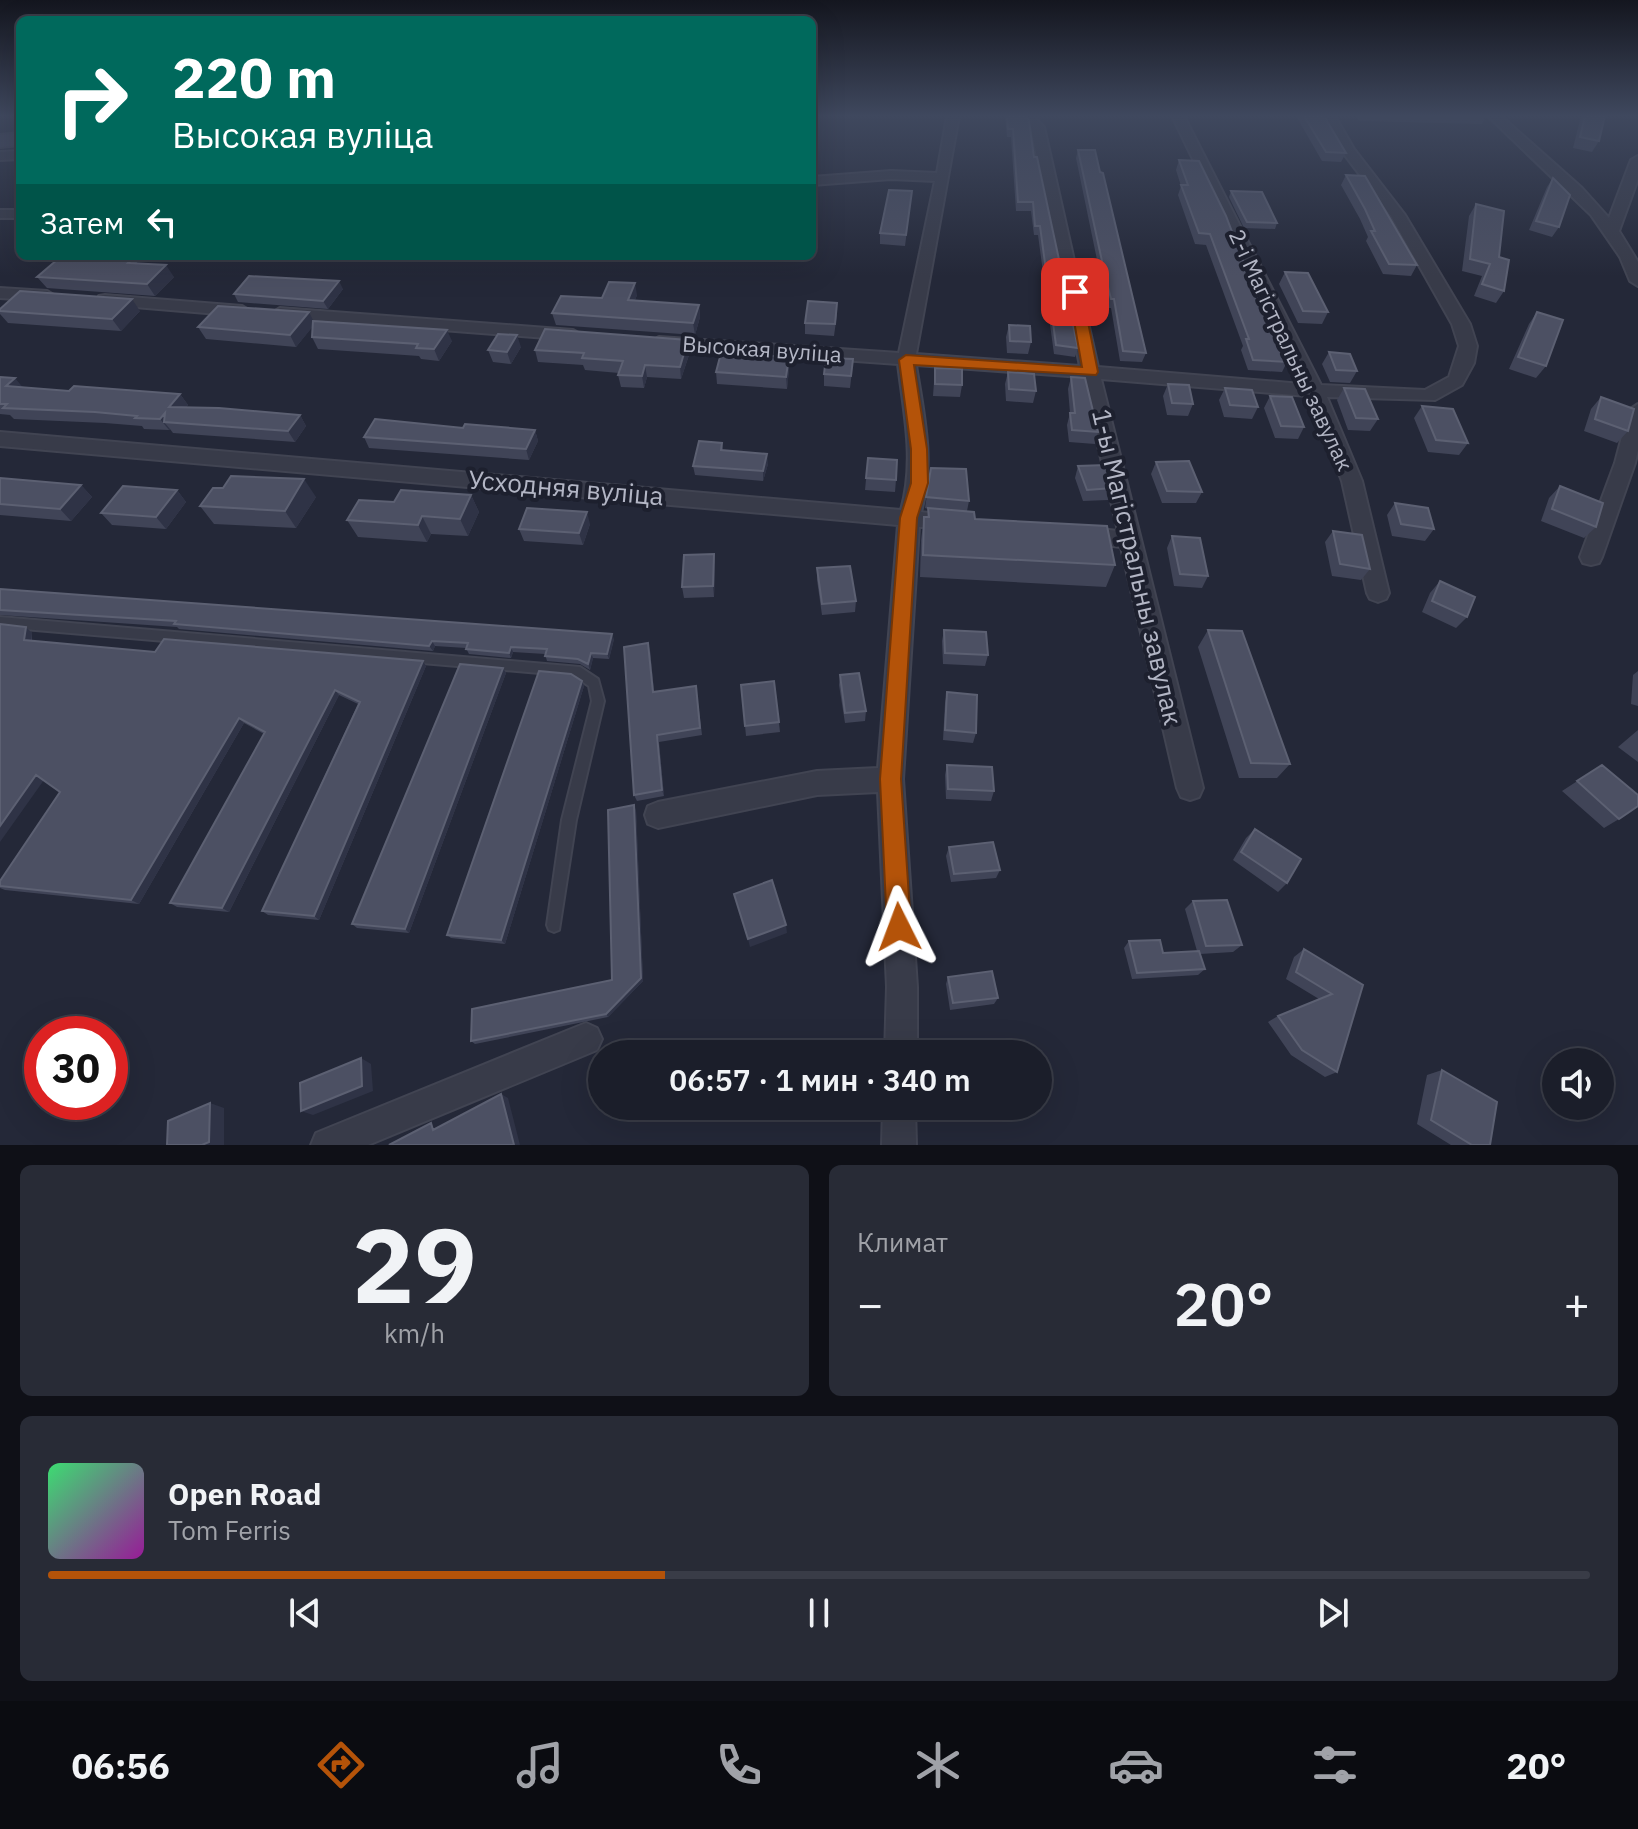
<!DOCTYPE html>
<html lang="ru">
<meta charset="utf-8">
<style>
:root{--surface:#1b1e2a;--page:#282b36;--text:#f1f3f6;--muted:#a0a2a8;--line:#393c47;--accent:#b45309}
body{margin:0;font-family:"IBM Plex Sans",sans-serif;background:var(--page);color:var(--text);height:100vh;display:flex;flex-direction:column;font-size:30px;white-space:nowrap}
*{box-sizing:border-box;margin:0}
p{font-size:26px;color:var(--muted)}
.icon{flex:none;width:44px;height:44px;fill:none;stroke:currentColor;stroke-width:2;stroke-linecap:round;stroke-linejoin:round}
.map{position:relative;height:1145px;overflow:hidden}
.sheet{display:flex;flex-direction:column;gap:20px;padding:20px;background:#0f1017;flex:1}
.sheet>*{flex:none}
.guide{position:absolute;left:16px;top:16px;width:800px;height:244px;border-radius:12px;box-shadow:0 8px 32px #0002,0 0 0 2px var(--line);background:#00695c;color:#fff;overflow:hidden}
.buttons{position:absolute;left:1542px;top:1048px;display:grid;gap:16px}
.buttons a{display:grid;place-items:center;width:72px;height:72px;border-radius:50%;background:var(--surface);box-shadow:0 8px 32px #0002,0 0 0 2px var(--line);font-size:40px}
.speed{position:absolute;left:24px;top:1016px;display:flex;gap:16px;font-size:40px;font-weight:700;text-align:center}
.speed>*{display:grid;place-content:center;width:104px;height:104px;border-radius:50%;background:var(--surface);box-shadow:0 8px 32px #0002,0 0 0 2px var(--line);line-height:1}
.speed .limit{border:12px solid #d22;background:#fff;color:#111}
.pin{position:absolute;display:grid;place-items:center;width:68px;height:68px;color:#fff;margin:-34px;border-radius:16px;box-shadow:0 4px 12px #0006}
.me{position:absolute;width:88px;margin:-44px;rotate:357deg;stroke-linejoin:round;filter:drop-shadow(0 0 6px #0008)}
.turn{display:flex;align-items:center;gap:28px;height:168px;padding:0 24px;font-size:36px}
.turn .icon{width:104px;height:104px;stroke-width:2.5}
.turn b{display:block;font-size:56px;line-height:68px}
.then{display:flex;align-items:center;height:76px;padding:0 24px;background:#0003;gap:16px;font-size:30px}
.big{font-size:60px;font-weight:600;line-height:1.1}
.sheet .card{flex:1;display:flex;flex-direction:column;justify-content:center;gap:12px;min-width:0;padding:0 28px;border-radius:12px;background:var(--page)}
.sheet .dial{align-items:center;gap:0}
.dial b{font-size:104px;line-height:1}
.song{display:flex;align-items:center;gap:24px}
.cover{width:96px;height:96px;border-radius:12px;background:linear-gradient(135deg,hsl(140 70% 55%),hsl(300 70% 35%))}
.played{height:8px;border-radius:4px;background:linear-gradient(90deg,var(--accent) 40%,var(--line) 40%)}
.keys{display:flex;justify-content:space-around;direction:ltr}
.heat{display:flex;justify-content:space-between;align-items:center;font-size:44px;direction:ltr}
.sheet .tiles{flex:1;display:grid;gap:20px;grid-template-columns:1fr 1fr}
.card:last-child{grid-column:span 2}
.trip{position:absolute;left:588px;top:1040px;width:464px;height:80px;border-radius:40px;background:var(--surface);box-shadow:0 8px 32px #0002,0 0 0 2px var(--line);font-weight:600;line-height:80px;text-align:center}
.tab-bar{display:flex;height:128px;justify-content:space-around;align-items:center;background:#0b0c11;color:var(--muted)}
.tab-bar .icon{width:56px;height:56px}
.tab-bar .selected{color:var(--accent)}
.tab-bar b{font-size:36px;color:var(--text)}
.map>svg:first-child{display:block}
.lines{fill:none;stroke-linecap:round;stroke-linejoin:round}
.lane-casing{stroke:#414452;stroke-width:4}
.street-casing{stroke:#414452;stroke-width:4}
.secondary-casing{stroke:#414452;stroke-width:4}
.lane{fill:#383b49;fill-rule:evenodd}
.street{fill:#383b49;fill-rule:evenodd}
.secondary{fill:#46495c;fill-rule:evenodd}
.wall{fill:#404457}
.shaded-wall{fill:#2f3346}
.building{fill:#4c5063;stroke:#5c6072;stroke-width:2}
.route{fill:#b45309;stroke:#753606;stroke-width:2}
.labels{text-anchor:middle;stroke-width:8;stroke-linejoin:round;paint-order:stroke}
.far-street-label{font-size:22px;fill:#b3b6c5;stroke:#1d202e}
.street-label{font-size:26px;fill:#b3b6c5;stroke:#1d202e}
</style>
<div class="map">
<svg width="1638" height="1145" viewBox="0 0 1638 1145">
<rect width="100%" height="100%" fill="#242838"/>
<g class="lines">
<defs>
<path id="lane" d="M0,617L580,667L598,679L604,701L576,820L559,930L554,932L549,930L547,925L562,820L592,701L589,686L574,676L0,627Z"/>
<path id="street" d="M947,116H959L916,354L1080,366L1031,128L1021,116H1034L1044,127L1098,367L1302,384L1172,116H1184L1321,385L1425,390L1449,377L1459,346L1452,324L1391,216L1341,150L1323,116H1335L1354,149L1405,215L1470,324L1477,346L1474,363L1462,385L1435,400L1327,397L1362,481L1389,593L1386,599L1378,602L1370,599L1367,593L1342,481L1308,396L1101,379L1203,788L1199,797L1190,800L1181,797L1177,788L1121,547L1073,541L1070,535L1073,529L1081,527L1118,531L1082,377L916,365C924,415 935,462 921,512L958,517L961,522L958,527H919L903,779L917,987V1054H885L887,987L878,792L817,795L658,828L648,824L645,815L648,806L658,802L817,771L878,768L898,525L0,446V432L901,510C915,461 904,414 898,364L659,347L650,342L659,337L899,353L935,181L891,179L812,185V177L891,171L937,173Z
M1488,116H1501L1582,188L1609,218L1631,160L1638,156V179L1619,231L1638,262V286L1630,281L1620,257L1591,215Z
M20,151V159L0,160V152Z
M0,210H20V218H0Z
M0,288L47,291L55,296L47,301L0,298Z
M105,295L242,306L250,311L242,316L99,304L97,300L99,296Z
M280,308L573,330L582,335L573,340L274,317L272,313Z
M1638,404V450L1635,463L1602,557L1599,563L1591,565L1583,563L1580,557L1615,463L1629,410Z
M586,1023L597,1028L602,1039L597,1050L368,1145H311L316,1133Z
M883,1106H915L916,1145H882Z"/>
<path id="secondary" d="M20,133V145L0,147V135Z"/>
</defs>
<!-- lane casing -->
<use href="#lane" class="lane-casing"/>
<!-- street casing -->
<use href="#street" class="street-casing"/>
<!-- secondary casing -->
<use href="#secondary" class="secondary-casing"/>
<!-- lane -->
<use href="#lane" class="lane"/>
<!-- street -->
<use href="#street" class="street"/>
<!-- secondary -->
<use href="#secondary" class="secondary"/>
</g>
<!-- wall -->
<path class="wall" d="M1005,116H1026L1034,157L1078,348L1075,357L1054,354L1038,235H1034L1031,211H1016L1011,137H1007Z
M1296,116H1324L1346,153L1341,162L1322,161Z
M1355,116H1486L1482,124L1359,121Z
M1581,116H1605L1599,141L1592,152L1573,148Z
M1078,150L1100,172L1146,353L1142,362L1120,361L1111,308H1108L1102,284L1076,158Z
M1179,160L1259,303L1287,362L1282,372L1248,370L1241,350L1243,346L1206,245L1195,244L1178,195L1181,186L1176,170Z
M1346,175L1417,265L1411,276L1383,274L1366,241L1368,237L1360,219L1341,185Z
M1553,178L1559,227L1552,237L1529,230L1547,187Z
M912,191L905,246L880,244V233Z
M1231,191L1277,223L1275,229L1244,228L1229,197Z
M1476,204L1499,257L1504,291L1496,303L1474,296L1482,276L1462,271L1469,216Z
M134,258L138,264L174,277L155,296L47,288L37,277L94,261Z
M1285,272L1328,312L1322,324L1298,323L1279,284Z
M343,289L328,309L238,302L234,294Z
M637,295L635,300L699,305L700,317L695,335L556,325L552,313L602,298Z
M0,309L140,311L121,331L8,323L0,314Z
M1537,312L1546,366L1536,378L1509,369L1529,324Z
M837,314L834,336L805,334V323Z
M314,321L452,341L439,361L421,359L419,356L318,349L312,337V327L296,347L206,339L198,327Z
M1009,325L1031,342L1028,354L1007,353L1006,337Z
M688,340L690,352L681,379L647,377L644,388L621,387L618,375L619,373L585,370L583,365L538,362L535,350Z
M521,347L511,364L493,362L488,350Z
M1329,352L1357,371L1350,383L1330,382L1322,364Z
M789,357V369L787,389L717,384L716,372Z
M935,368L962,385L960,397L933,396Z
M852,371L850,388L824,386V374Z
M1008,372L1036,391L1033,403L1006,401L1005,384Z
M0,377L23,387L69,391L180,394L188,405L186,407L300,415L306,426L295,442L173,433L170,429L169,430L144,429L142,426L105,423L14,419L10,415L0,414Z
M1071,377L1098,432L1095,444L1069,442L1067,425L1070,413L1068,389Z
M1168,384L1193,404L1188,416L1167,415L1163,396Z
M1225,388L1258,407L1252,419L1224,417L1219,400Z
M1344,388L1378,419L1370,431L1348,430L1337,400Z
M1270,396L1304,427L1298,439L1275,438L1264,408Z
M1601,397L1628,431L1617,443L1584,431L1591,409Z
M1422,406L1468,443L1459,455L1428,452L1414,418Z
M535,430L538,441L529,460L369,448L364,437Z
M722,443L723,450L768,464L763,481L695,475L693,466Z
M868,458L896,480L895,492L865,490Z
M1156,462L1202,492L1196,503H1162L1151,474Z
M1078,466L1112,488L1108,500L1083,501L1075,478Z
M931,468L969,501L967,511L975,519L1115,565L1106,587L920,577L921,540L924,517H927L928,509L925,508Z
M0,478L81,485L92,497L71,521L0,515Z
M1560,486L1596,527L1584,538L1541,521L1549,498Z
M177,490L186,502L166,529L112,525L101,513Z
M471,495L479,512L468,536L431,534L427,542L358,537L347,520L394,502Z
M316,497L296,528L214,524L200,506Z
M1395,503L1434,529L1425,541L1392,536L1387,515Z
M590,524L583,545L524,541L519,529Z
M1333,531L1370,569L1361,580L1332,576L1325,542Z
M1172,536L1208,576L1202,588L1174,586L1167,548Z
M714,554L715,565L714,597L684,598L682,587Z
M817,568L856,601L855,612L822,615L817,580Z
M1440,581L1467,617L1456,628L1422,612L1430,593Z
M0,589L614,639L609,659L593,658L590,670L580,664L547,661L545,654L513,652L511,658L469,654L466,648L435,646L433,651L179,629L177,627L0,615Z
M26,627L32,633V641L155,652L426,666L319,920L268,915L262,911L358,704L339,695L229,912L177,907L170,903L264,734L244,723L139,904L5,890L0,888V881L60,792L44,780Z
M944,630L988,655L985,666L943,664L942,641Z
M1208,630L1290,764L1277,778H1239L1198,647Z
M650,650L654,692L696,686L702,735L659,742L664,796L637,801L634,795Z
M503,668L506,673L409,933L357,928L352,924Z
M1638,671V706L1631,704L1633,675Z
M840,675L866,711L865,721L845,723L839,685Z
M582,681L584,686L505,944L451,938L447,935Z
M774,681L780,732L746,736L741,685Z
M947,692L976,733L973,743L943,740L945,703Z
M1638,730V762L1618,747Z
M947,765L994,791L991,801L946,799L945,775Z
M1602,765L1619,819L1604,828L1562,791Z
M636,810L643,981L608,1017L475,1044L471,1041L612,980Z
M1255,829L1287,883L1278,892L1233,860L1246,838Z
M949,847L1000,870L996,878L951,882L946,856Z
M1193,901L1242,945L1233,952L1200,954L1205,969L1198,975L1132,979L1124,948L1129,941L1163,953L1197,951L1185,909Z
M1304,949L1363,985L1337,1072L1325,1077L1291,1055L1268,1022L1278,1016L1319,999L1286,979L1294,957Z
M948,977L998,998L994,1004L950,1010L946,984Z
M1442,1070L1490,1145H1451L1417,1124L1427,1075Z"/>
<!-- shaded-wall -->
<path class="shaded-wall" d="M166,265L174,277L155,296L147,284Z
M339,281L343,289L328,309L323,301Z
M635,283L637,295L630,312L628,300Z
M132,299L140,311L121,331L112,319Z
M699,305L700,317L695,335L693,323Z
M309,312L315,324L296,347L290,335Z
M447,330L452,341L439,361L434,349Z
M517,335L521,347L511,364L507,352Z
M688,340L690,352L681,379L680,367Z
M789,357V369L787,389L786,377Z
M645,365L647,377L644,388L642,376Z
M15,378L25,390L6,386Z
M180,394L188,405L178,418L169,407Z
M165,413L164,422L170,429L169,430L160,419Z
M300,415L306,426L295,442L288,431Z
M535,430L538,441L529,460L526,449Z
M767,454L768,464L763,481V471Z
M304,479L316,497L296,528L285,511Z
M81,485L92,497L71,521L60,509Z
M177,490L186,502L166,529L156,517Z
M471,495L479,512L468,536L460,519Z
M587,512L590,524L583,545L579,533Z
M422,516L431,534L427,542L418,525Z
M714,554L715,565L714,597L713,586Z
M26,627L32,633L31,645L24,640Z
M612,634L614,639L609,659L607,654Z
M432,641L435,646L433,651L429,646Z
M648,643L650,650L655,699L653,692Z
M511,647L513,652L511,658L509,653Z
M591,653L593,658L590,670L588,664Z
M423,661L426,666L319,920L314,916Z
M503,668L506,673L409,933L405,929Z
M582,681L584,686L505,944L501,940Z
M335,690L339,695L229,912L222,908Z
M239,718L244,723L139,904L131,900Z
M657,735L659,742L664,796L662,790Z
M36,775L44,780L0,842V826Z
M634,805L636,810L643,981L608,1017L606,1014L641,978Z
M786,925L787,933L750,947L748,939Z
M361,1058L371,1064L373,1091L313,1115L301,1111Z
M501,1094L508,1098L520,1145H514Z
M210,1103L224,1108V1145H202Z"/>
<!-- building -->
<path class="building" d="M1007,116H1026L1029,121L1034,157H1037L1078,348L1056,345L1040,226H1035L1033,202H1018L1013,129H1008Z
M1304,116H1324L1346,153L1326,152Z
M1585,116H1605L1599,141L1580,137Z
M1078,150H1095L1100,172L1103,173L1146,353L1123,351L1114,299H1111L1105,275Z
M1179,160L1199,161L1226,216L1259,303L1287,362L1253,360L1246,339H1249L1210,234L1199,233L1181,185H1188Z
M1346,175L1365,176L1417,265L1389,264L1371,231H1375L1365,209Z
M1553,178L1570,195L1559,227L1536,221Z
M889,190L912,191L906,235L880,233Z
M1231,191L1262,192L1277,223L1247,222Z
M1476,204L1504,211L1499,257L1509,260L1504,291L1482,284L1490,264L1470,259Z
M100,256L134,258L128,263L166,265L147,284L37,277L58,259L94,261Z
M1285,272L1308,273L1328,312L1303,311Z
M249,276L339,281L323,301L234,294Z
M609,282L635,283L628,300L699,305L693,323L552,313L561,296L602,298Z
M20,291L132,299L112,319L0,311V309Z
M808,301L837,303L835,324L805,323Z
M218,306L309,312L290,335L198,327Z
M1537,312L1563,320L1546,366L1518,357Z
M313,321L447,330L434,349L416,348L418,344L312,337Z
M1009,325L1030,326L1031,342L1010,341Z
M545,329L688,340L680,367L645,365L642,376L618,375L623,361L582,358L584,353L535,350Z
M498,334L517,335L507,352L488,350Z
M1329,352L1350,354L1357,371L1336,370Z
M721,353L789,357L786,377L716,372Z
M826,358L853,359L851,376L824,374Z
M935,368L962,369V385L935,384Z
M1008,372L1034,374L1036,391L1009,389Z
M0,377L15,378L6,386L69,391L74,386L180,394L169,407L219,408L300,415L288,431L164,422L165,413L160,419L135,418L137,416L95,412L3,408L7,404H0Z
M1071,377L1085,378L1098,432L1072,430L1070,413H1075Z
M1168,384L1189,385L1193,404L1172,403Z
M1225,388L1252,390L1258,407L1230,405Z
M1344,388L1365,389L1378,419L1356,418Z
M1270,396L1292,397L1304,427L1281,426Z
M1601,397L1634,409L1628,431L1595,419Z
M1422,406L1453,409L1468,443L1436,440Z
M375,419L463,428L465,424L535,430L526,449L364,437Z
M699,441L722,443L721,450L767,454L763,471L693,466Z
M868,458L897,460L896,480L866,478Z
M1189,461L1202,492L1167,491L1156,462Z
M1106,465L1112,488L1087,490L1078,466Z
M931,468L966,469L969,501L926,497Z
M231,476L304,479L285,511L200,506L213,488H223Z
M0,478L81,485L60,509L0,504Z
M123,486L177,490L156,517L101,513Z
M1560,486L1603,503L1596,527L1552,509Z
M401,490L471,495L460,519L422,516L418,525L347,520L359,500L394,502Z
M1395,503L1428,508L1434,529L1401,524Z
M527,508L587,512L579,533L519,529Z
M928,508L974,512L975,519L1107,526L1115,565L923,555L924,517H929Z
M1333,531L1362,535L1370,569L1340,564Z
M1172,536L1200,538L1208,576L1180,574Z
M714,554L713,586L682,587L684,555Z
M850,566L856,601L822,604L817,568Z
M1440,581L1475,597L1467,617L1432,601Z
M0,589L612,634L607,654L591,653L588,664L578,659L545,656L547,649L511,647L509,653L466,649L468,643L432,641L429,646L174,624L176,621L0,610Z
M0,624L26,627L24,640L155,652L164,639L423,661L314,916L262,911L360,702L335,690L222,908L170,903L265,732L239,718L131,900L0,886V881L60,792L36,775L0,826Z
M944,630L986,632L988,655L945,653Z
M1208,630L1242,631L1290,764L1251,763Z
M648,643L653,692L696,686L700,728L657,735L662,790L634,795L624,647Z
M460,664L503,668L405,929L352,924Z
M539,671L571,674L582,681L501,940L447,935Z
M859,673L866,711L845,713L840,675Z
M774,681L779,722L745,726L741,685Z
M947,692L977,695L976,733L945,730Z
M947,765L992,767L994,791L948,789Z
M1602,765L1638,795V806L1619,819L1577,781Z
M634,805L641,978L606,1014L471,1041L472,1009L612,980L608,810Z
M1255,829L1301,859L1287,883L1241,852Z
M993,842L1000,870L954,874L949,847Z
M772,880L786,925L748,939L734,894Z
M1227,900L1242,945L1206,946L1193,901Z
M1160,940L1163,953L1199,951L1205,969L1137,973L1129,941Z
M1304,949L1363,985L1337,1072L1302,1050L1278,1016L1332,994L1296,972Z
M992,971L998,998L953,1003L948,977Z
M1004,1048L1005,1054H942Z
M361,1058L362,1086L301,1111L300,1083Z
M1442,1070L1497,1102L1490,1145H1472L1431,1120Z
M501,1094L514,1145H389L431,1123L433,1130Z
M210,1103L209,1142L202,1145H167L168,1121Z"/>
<!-- sky -->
<linearGradient id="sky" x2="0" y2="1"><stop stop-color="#14161f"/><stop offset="0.42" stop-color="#3f485e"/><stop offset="1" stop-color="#3f485e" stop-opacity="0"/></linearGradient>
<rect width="1638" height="276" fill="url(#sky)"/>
<!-- route -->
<path class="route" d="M1075,288L1082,292L1098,372L1096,375L914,365L927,449L928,483L917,518L901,779L911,927L907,936L899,939L890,936L887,927L880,779L900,518L911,483V449L899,360L906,355L1082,367L1069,292Z"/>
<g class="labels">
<!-- far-street labels -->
<g class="far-street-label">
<text transform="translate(762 349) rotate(4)" y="8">Высокая вуліца</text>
<text transform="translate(1291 350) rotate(65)" y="8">2-і Магістральны завулак</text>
</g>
<!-- street labels -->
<g class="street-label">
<text transform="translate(566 488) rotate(5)" y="9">Усходняя вуліца</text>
<text transform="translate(1137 567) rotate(77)" y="9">1-ы Магістральны завулак</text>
</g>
</g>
</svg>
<div class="buttons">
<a><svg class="icon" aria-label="sound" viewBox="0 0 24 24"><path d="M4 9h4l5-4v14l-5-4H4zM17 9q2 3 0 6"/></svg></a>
</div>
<div class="speed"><div class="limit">30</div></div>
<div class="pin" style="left:1075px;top:292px;background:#d93025"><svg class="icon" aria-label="arrive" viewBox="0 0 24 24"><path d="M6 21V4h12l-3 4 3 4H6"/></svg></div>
<svg class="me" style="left:899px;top:927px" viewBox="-20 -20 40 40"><path d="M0-17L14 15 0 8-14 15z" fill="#b45309" stroke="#fff" stroke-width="4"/></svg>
<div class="trip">06:57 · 1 мин · 340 m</div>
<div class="guide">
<div class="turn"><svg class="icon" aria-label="right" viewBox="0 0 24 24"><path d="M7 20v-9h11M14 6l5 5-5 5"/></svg><div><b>220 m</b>Высокая вуліца</div></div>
<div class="then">Затем<svg class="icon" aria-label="left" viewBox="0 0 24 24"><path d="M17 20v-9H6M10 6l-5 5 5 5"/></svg></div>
</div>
</div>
<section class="sheet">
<div class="tiles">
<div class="card dial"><b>29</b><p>km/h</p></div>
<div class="card"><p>Климат</p>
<div class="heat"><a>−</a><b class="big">20°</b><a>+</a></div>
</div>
<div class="card">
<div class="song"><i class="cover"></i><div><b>Open Road</b><p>Tom Ferris</p></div></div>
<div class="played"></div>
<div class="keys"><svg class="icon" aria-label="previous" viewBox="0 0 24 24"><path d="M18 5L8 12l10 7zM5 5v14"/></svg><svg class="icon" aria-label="pause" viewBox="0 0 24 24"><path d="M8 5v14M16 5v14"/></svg><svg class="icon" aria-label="next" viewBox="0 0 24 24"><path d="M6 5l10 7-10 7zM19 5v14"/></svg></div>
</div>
</div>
</section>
<nav class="tab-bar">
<b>06:56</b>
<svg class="icon selected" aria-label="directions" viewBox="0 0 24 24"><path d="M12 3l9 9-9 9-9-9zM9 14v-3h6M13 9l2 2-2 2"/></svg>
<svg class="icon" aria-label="music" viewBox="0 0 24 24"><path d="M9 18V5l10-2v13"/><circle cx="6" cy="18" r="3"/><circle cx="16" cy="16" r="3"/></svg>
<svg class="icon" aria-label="phone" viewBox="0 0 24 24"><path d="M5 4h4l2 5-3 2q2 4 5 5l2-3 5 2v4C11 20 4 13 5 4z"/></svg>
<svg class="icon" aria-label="climate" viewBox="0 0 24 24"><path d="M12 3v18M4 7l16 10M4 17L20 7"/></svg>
<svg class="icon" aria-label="car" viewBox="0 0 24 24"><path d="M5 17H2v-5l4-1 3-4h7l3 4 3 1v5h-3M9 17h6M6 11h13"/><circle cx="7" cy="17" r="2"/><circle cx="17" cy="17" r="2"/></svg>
<svg class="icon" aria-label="filters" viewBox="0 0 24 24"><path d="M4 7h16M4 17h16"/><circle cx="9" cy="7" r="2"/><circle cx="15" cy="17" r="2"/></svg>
<b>20°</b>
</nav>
